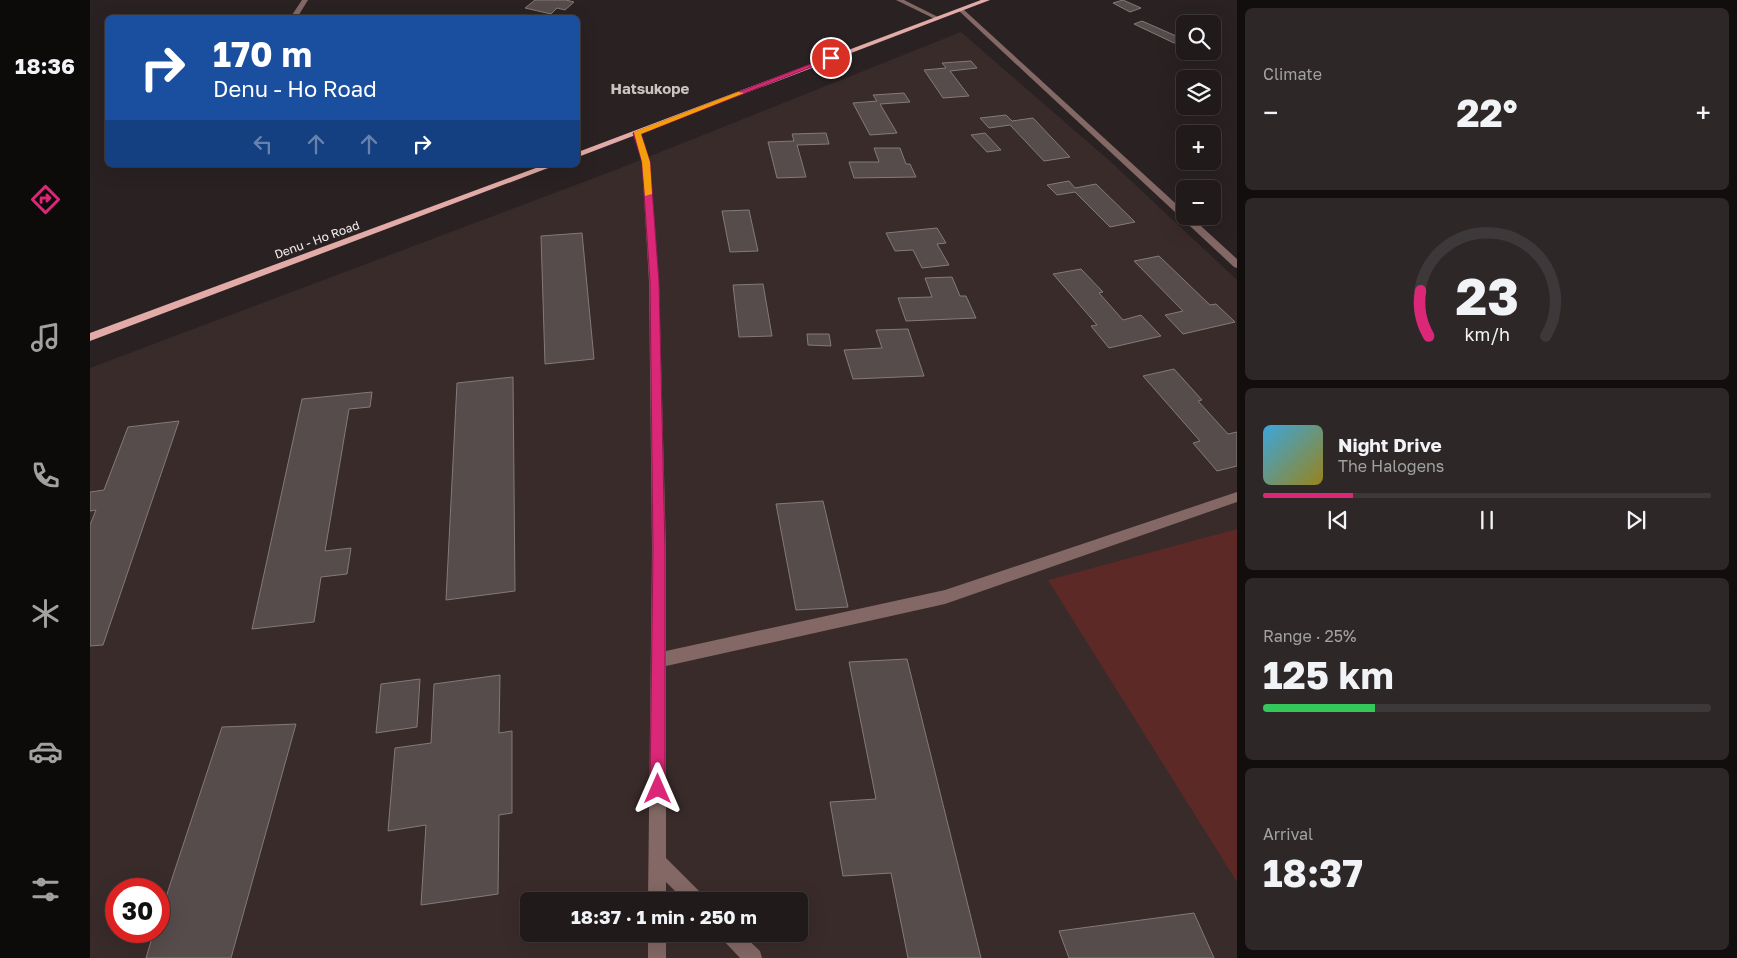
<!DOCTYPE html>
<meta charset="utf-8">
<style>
:root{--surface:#201a1a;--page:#2d2727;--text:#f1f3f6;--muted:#a2a1a2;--line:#3d3839;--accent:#db2777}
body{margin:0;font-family:"Golos Text",sans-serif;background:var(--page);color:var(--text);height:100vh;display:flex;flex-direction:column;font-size:19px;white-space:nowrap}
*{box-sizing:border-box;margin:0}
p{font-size:16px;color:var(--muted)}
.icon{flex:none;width:28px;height:28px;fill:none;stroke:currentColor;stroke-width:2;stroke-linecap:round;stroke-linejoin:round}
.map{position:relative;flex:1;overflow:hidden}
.details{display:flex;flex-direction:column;gap:8px;padding:8px;background:#120e0e;width:500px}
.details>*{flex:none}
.top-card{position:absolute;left:15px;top:15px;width:475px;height:152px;border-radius:8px;box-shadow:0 5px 20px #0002,0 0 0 1px var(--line);background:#1a4fa0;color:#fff;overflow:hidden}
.controls{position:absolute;left:1086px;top:15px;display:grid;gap:10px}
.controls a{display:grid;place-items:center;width:45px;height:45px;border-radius:8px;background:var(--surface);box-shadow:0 5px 20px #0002,0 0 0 1px var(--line);font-size:25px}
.speed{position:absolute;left:15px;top:878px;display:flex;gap:10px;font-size:25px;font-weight:700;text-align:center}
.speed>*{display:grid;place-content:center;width:65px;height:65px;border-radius:50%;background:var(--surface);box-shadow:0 5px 20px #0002,0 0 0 1px var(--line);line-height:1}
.speed .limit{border:8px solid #d22;background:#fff;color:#111}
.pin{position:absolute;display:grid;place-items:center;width:42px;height:42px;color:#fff;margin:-21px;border:2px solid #fff;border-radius:50%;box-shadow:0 1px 5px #0007}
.me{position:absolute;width:55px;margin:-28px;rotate:0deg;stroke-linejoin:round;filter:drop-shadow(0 0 4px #0008)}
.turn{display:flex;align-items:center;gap:18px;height:105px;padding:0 25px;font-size:22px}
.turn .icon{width:65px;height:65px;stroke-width:2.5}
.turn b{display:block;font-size:35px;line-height:42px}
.lanes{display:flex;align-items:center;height:48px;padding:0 25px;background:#0003;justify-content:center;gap:25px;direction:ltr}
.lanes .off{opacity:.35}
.big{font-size:38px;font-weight:700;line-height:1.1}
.details .tile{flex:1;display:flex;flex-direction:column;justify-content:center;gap:8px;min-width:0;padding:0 18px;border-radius:8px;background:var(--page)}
.details .dial{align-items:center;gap:0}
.dial svg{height:130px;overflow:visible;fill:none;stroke:var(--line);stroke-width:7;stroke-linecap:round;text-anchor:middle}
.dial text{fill:var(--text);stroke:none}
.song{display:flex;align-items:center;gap:15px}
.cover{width:60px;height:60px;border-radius:8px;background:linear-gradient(135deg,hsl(200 70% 55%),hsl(50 70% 35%))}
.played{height:5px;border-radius:2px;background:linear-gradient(90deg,var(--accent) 20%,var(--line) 20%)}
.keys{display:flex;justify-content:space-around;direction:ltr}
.heat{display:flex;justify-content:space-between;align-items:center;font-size:28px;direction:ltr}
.charge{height:8px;border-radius:4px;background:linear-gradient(90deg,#34c759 25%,var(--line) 0)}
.trip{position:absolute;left:430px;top:892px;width:288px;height:50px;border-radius:8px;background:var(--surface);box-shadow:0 5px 20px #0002,0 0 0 1px var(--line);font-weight:700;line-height:50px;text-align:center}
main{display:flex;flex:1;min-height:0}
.tabs{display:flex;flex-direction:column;width:90px;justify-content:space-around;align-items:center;background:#0d0a0a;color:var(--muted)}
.tabs .icon{width:35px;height:35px}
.tabs .on{color:var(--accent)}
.tabs b{font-size:22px;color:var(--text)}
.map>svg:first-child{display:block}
.built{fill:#392b2a;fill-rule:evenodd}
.green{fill:#5c2927}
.building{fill:#554c4b;stroke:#837a79}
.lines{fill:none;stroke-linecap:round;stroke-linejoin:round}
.minor{fill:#836865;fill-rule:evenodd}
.primary{fill:#e3aba7;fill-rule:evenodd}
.route{fill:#db2777;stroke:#8e194d}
.slow{fill:#f59e0b}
.labels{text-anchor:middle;stroke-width:5;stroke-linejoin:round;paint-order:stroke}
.far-street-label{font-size:12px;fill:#f5efef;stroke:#2a2222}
.far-quarter-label{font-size:15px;font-weight:bold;fill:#ccc2c1;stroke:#2a2222}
</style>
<main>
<nav class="tabs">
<b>18:36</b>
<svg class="icon on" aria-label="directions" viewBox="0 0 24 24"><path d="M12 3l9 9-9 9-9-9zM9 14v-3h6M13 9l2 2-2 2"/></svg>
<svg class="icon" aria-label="music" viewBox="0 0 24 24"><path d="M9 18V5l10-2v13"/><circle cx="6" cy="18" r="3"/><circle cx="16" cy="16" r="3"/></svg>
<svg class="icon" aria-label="phone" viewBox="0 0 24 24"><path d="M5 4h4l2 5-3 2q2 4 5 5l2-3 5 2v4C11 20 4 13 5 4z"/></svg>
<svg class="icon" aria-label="climate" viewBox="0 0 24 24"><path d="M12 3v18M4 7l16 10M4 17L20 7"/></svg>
<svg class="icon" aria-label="car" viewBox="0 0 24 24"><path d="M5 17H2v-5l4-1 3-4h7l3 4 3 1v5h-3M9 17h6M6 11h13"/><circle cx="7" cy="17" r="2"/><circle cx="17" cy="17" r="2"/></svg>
<svg class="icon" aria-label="filters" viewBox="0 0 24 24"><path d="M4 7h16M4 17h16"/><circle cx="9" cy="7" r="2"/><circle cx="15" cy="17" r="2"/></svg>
</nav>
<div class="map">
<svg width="1147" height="958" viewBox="0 0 1147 958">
<rect width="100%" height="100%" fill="#2a2222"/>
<!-- built -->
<path class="built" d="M871,32L1022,163L1147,280V958H0V368L528,169ZM26,889H69V931H26ZM439,901H709V934H439Z"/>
<!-- green -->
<path class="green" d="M1147,529V882L958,580Z"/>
<!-- building -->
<path class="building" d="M445,0H476L484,2L475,10L467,8L461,14L435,8Z
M1033,0L1051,8L1040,12L1023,3Z
M1052,21L1093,39L1084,43L1044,24Z
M881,61L887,68L860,71L879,96L853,98L834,70L856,68L852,63Z
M814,93L820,102L790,104L807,133L780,135L763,103L787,101L783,95Z
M916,115L922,121L943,118L980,157L954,161L920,125L899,128L890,118Z
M736,133L739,144L707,145L716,177L687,178L678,142L704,141L702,134Z
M895,133L911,150L897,152L881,135Z
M784,148H810L816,164H820L826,177L764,178L759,162H789Z
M979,181L985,188L1006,184L1045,222L1020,227L985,192L967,195L957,185Z
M659,210L668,251L640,252L632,211Z
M847,228L856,243L847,244L859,265L832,268L823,250L805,251L796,233Z
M492,233L504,359L455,364L451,236Z
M1069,256L1120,305L1126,304L1145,322L1093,334L1075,315L1093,311L1044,261Z
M991,269L1013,292L1009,293L1033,320L1051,315L1071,336L1019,348L1001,326L1007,325L963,274Z
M862,277L870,296H876L886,318L816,321L808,298L842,297L835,278Z
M673,284L682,336L649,337L643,285Z
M818,329L834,376L763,379L754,350L792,348L786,330Z
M717,334H739L741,346L718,345Z
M1084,369L1112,400L1108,401L1138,434L1147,432V466L1127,471L1103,443L1110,441L1053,376Z
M423,377L425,591L356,600L367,383Z
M282,392L280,407L259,409L235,551L261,548L257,574L231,577L224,622L162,629L212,399Z
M89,421L13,645L0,646V525L6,510L0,511V492L14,490L38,427Z
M733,501L758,607L706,610L686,504Z
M817,659L891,958H818L801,873L753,876L740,802L786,799L759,662Z
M410,675L409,733L422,731V813L409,815L408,894L331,905L336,825L298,831L305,748L341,743L344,684Z
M330,679L327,727L286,733L291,684Z
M206,724L141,958H56L64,931H69V918L132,727Z
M1104,913L1124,958H979L969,931Z"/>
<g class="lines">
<!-- minor -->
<path class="minor" d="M212,0H218L207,18H200Z
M806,0H814L850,18L845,19Z
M869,9H873L1095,212V216H1100L1147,259V268L1144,267L869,11Z
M544,131L551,133L560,162L569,282L576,550V651L855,590L1147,492V502L855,604L576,666V858L613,895L616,901H595L576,882V901H558L562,550L559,282L552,162L543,133Z
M558,934H576V958H558Z
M630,934H652L670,951L672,958H650L633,940Z"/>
<!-- primary -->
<path class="primary" d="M891,0H900L488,157V152Z
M454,165H466L0,341V333Z"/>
</g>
<!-- route -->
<path class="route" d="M739,57L744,58L551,134L560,162L569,282L575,550V789L573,794L568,796L562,794L560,789L563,550L560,282L552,162L543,133Z"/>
<!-- slow -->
<path class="slow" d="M648,92L654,93L551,134L560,162L562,194L555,196L552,162L544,132Z"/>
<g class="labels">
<!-- far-street labels -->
<g class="far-street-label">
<text transform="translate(227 240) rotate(-20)" y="4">Denu - Ho Road</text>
</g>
<!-- far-quarter labels -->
<g class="far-quarter-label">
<text x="560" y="94">Hatsukope</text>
</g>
</g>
</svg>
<div class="controls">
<a><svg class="icon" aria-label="search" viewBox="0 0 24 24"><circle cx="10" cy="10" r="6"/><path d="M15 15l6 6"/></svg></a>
<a><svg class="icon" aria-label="layers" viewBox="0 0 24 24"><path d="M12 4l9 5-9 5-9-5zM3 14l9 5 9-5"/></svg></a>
<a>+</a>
<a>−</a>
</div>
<div class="speed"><div class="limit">30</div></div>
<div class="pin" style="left:741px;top:58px;background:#d93025"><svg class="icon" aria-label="arrive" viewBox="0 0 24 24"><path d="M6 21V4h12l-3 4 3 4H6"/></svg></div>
<svg class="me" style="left:568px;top:789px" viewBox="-20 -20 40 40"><path d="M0-17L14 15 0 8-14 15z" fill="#db2777" stroke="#fff" stroke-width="4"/></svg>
<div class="trip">18:37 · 1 min · 250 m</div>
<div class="top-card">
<div class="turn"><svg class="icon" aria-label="right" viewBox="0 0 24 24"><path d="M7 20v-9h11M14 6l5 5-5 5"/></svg><div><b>170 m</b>Denu - Ho Road</div></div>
<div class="lanes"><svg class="icon off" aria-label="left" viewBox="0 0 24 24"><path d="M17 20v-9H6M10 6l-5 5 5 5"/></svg><svg class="icon off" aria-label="ahead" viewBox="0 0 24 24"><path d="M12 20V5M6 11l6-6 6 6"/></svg><svg class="icon off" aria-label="ahead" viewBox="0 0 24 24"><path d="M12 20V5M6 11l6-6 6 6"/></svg><svg class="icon" aria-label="right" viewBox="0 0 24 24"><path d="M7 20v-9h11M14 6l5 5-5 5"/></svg></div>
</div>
</div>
<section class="details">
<div class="tile"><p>Climate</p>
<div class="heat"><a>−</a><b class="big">22°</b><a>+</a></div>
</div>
<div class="tile dial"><svg viewBox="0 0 100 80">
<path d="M14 69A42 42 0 1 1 86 69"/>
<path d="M14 69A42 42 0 0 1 9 41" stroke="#db2777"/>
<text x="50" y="56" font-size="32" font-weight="700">23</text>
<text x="50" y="72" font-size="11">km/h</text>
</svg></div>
<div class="tile">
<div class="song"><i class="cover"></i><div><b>Night Drive</b><p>The Halogens</p></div></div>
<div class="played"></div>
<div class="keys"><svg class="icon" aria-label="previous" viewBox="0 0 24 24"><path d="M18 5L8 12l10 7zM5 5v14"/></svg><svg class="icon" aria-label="pause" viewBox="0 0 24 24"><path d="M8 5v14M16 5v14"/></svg><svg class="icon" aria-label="next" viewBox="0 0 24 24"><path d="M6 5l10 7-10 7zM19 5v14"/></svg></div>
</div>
<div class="tile"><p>Range · 25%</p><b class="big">125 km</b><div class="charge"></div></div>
<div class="tile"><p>Arrival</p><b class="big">18:37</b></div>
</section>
</main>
